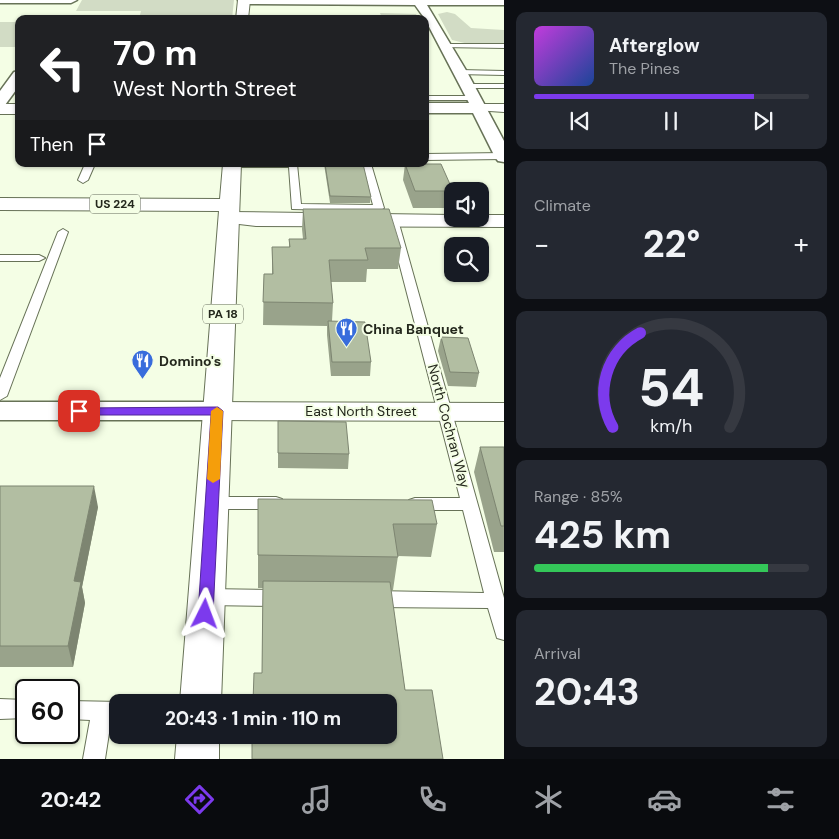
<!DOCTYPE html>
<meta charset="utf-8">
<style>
:root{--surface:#171b24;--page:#242831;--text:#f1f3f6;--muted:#9ea1a6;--line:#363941;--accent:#7c3aed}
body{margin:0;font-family:"DM Sans",sans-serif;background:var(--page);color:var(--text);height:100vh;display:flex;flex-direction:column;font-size:19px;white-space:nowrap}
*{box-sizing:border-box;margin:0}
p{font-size:16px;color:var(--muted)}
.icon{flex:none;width:28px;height:28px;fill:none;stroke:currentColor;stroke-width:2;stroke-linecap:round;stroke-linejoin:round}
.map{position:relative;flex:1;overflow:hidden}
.side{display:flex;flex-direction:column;gap:12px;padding:12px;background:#0d0f14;width:335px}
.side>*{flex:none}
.hud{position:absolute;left:15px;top:15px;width:414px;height:152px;border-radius:10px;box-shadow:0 1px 4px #0004;background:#202124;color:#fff;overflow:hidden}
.tools{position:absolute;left:444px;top:182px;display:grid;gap:10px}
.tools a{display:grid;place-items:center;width:45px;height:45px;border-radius:10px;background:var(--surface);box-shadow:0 1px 4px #0004;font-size:25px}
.speed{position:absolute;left:15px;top:679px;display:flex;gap:10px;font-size:25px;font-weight:700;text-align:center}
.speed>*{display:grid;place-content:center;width:65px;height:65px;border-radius:50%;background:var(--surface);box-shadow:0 1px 4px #0004;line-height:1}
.speed .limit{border:2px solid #111;border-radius:8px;background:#fff;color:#111}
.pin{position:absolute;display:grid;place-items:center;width:42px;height:42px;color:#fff;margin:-21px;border-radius:10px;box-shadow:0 2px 8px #0006}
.me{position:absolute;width:55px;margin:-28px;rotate:3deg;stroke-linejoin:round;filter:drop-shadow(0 0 4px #0008)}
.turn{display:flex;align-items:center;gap:18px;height:105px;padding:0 15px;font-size:22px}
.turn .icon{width:65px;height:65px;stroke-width:2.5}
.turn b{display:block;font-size:35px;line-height:42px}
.then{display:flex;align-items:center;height:48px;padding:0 15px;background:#0003;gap:10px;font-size:19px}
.big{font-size:38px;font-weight:700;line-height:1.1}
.side .tile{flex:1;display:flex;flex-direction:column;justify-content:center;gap:8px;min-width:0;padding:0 18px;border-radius:10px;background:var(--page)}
.side .dial{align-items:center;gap:0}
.dial svg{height:130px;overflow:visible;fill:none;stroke:var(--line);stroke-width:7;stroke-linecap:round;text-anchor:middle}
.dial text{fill:var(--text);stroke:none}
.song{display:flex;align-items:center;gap:15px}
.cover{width:60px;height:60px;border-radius:8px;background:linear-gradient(135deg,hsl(290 70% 55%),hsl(220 70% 35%))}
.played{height:5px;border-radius:2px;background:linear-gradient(90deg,var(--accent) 80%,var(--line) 80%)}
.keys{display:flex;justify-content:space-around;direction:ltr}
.heat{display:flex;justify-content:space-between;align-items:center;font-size:28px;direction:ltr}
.charge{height:8px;border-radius:4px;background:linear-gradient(90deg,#34c759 85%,var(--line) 0)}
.trip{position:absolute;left:109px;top:694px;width:288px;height:50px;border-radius:10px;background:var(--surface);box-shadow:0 1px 4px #0004;font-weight:700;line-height:50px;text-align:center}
.menu{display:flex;height:80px;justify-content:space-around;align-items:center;background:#090b0e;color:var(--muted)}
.menu .icon{width:35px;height:35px}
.menu .on{color:var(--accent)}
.menu b{font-size:22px;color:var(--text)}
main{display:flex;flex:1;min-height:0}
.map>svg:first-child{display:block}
.green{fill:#d2dcc5}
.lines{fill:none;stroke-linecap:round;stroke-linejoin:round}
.service-casing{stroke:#677257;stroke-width:2}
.pedestrian-casing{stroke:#677257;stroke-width:2}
.minor-casing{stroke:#677257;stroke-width:3}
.tertiary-casing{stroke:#677257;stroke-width:2}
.primary-casing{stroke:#677257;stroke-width:2}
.service{fill:#fff;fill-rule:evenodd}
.pedestrian{fill:#fff;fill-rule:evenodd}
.minor{fill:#fff;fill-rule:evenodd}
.tertiary{fill:#fff;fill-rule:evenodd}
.primary{fill:#fff;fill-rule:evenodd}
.wall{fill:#99a38b}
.shaded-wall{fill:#7d8571}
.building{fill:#b2bea2;stroke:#7d8571}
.route{fill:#7c3aed;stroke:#51269a}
.slow{fill:#f59e0b}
.labels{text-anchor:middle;stroke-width:4;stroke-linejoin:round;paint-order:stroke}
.shield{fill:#f4fee5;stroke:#626859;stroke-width:1}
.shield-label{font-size:12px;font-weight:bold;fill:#24281d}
.poi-label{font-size:14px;font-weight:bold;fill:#24281d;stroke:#f4fee5;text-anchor:start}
.street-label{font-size:14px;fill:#24281d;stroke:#f4fee5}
</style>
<main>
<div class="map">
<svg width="504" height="759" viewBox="0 0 504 759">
<rect width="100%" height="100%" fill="#f4fee5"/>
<!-- green -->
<path class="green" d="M82,0H234L232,19H139L141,11H76Z
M447,12L455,14L471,28L504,30V46L473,45L452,40L438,14Z
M380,13L416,14L419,19L321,17L382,18Z
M0,22H19V47H0Z"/>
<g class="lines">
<defs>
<path id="service" d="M443,44H504V48L441,47Z
M460,70L504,71V75L457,74V70Z
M467,84H504V88H464L463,86Z
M425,96H473L477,98L473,100H425Z
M504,153V159L425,160V154Z
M85,164H95L88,180L83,183L78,180Z
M227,164H297L301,204L373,205L362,164H371L384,208L379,211L292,209L289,167H232Z
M393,217L398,220L504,598V640L497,638L488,608L374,607L368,604L365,599L368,594L374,591L484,593L463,510H415L409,508L407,504L409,500L415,498H460L388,220Z
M63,229L68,232L7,396L0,400V378L58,232Z
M0,255H39L45,258L39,261H0Z
M212,497H276L282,499L284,503L282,507L276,509H212L206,507L204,503L206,499Z
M207,589L280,590L286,593L289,598L286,603L280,606L207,605L201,602L198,597L201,592Z
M0,699L26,700V718L0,719Z
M69,701L121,702H118V721L111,720L105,759H83L90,720L69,719Z"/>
<path id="pedestrian" d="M479,104H504V112L475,110V106Z"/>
<path id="minor" d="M0,0H77L71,3H0Z
M238,0H504V5H427L467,72L504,141V162L498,161L495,157L473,113H425V103H469L425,19L415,5L243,4L239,3Z
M19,71V86L5,105L0,107V91L14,72Z
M0,402H217L227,405L231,411L227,417L217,420H0Z"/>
<path id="tertiary" d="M0,104H19V114H0Z
M229,212L452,215V219H480V215H504V227L256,226L222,222L219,218L222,214Z
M217,402L504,403V421L217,420L207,418L203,411L207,404Z"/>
<path id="primary" d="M238,0H250L248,19H236Z
M223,164H241L221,702H180L219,211L0,210V198L220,199Z
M177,735H219V759H175Z"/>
</defs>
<!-- service casing -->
<use href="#service" class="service-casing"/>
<!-- pedestrian casing -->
<use href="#pedestrian" class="pedestrian-casing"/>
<!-- minor casing -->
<use href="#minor" class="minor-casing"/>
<!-- tertiary casing -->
<use href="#tertiary" class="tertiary-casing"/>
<!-- primary casing -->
<use href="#primary" class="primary-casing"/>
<!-- service -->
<use href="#service" class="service"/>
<!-- pedestrian -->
<use href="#pedestrian" class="pedestrian"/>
<!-- minor -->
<use href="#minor" class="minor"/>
<!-- tertiary -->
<use href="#tertiary" class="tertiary"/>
<!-- primary -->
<use href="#primary" class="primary"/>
</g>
<!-- wall -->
<path class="wall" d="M324,164H363L371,197L370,203H330Z
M405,164L453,191L450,208H413L403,180Z
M303,209L401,248L398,269H367L366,282H331L333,303L332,321L371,362L370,376H331L327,335V326L263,325L264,274H272V247H289V239H303L302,229Z
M441,337L479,373L476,387L448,386L438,351Z
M278,421L349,454L348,469L278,468Z
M480,447H504V552H494L474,472Z
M0,486L98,507L82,587L85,603L73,667H0Z
M258,499L437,524L431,557L398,556L393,590H391L405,690L443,759L262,673L263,588H258Z"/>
<!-- shaded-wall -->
<path class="shaded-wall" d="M94,486L98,507L82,587L85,603L73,667L68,646L74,581Z"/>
<!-- building -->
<path class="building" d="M325,164H363L371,197L330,196Z
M405,164H441L453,191H415Z
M303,209H389L401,248H365L368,260H329L333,303L263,302L264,274H273L272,247H290L289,239H306Z
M328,321L365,322L371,362H332Z
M441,337L468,338L479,373L450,372Z
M278,421L346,422L349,454L278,453Z
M480,447H504V526H501Z
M0,486H94L74,581L81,582L68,646H0Z
M258,499L432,500L437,524H393L398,557L258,555Z
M263,581L390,582L405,690H432L443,759H252V735H388V702H253L254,673H262Z"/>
<!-- route -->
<path class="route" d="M218,407L223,411L213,614L211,619L205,621L200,619L198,614L211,415H79L73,411L79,408Z"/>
<!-- slow -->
<path class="slow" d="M217,407L223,411L220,479L213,483L207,479L211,411Z"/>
<!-- icons -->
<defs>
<symbol id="restaurant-pin" viewBox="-11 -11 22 30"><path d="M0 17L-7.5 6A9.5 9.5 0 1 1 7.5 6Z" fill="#386cdc" stroke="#f4fee5"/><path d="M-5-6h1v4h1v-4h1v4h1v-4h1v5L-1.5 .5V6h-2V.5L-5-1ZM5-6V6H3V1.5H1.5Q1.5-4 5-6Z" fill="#fff"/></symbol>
</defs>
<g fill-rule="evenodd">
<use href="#restaurant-pin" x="334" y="316" width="25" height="34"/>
<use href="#restaurant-pin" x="130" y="348" width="25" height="34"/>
</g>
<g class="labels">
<!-- shield labels -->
<g class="shield">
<rect x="90" y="194.5" width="50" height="19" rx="4"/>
<rect x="203" y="304.5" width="40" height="19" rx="4"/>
</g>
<g class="shield-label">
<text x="115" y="208">US 224</text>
<text x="223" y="318">PA 18</text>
</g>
<!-- poi labels -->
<g class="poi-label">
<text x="363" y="334">China Banquet</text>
<text x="159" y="366">Domino's</text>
</g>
<!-- street labels -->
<g class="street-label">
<text x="361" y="416">East North Street</text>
<text transform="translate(449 426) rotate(75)" y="5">North Cochran Way</text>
</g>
</g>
</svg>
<div class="tools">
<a><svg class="icon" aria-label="sound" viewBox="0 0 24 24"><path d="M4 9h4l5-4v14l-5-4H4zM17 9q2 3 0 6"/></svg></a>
<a><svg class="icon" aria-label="search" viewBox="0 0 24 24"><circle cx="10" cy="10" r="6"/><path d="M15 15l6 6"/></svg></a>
</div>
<div class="speed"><div class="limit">60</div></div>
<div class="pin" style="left:79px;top:411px;background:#d93025"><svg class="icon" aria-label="arrive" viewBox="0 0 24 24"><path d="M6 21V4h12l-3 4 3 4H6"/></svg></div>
<svg class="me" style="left:205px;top:614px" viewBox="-20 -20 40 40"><path d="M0-17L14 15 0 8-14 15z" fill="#7c3aed" stroke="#fff" stroke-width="4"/></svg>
<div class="trip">20:43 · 1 min · 110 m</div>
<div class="hud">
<div class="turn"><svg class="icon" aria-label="left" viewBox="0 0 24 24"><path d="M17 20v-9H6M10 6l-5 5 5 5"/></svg><div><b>70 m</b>West North Street</div></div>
<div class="then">Then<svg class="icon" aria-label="arrive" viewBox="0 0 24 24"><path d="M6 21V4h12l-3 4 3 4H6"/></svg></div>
</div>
</div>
<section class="side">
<div class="tile">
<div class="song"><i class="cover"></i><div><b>Afterglow</b><p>The Pines</p></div></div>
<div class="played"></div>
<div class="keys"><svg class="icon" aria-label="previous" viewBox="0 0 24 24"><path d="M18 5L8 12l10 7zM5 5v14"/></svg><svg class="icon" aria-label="pause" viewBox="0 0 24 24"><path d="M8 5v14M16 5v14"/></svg><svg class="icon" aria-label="next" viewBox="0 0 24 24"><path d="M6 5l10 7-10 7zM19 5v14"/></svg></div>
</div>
<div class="tile"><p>Climate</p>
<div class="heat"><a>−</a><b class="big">22°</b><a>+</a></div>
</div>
<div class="tile dial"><svg viewBox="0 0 100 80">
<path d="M14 69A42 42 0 1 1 86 69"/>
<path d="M14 69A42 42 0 0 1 31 11" stroke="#7c3aed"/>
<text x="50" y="56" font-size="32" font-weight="700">54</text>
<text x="50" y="72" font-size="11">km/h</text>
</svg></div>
<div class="tile"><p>Range · 85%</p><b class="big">425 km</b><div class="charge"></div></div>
<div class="tile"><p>Arrival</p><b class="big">20:43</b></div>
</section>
</main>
<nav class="menu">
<b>20:42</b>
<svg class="icon on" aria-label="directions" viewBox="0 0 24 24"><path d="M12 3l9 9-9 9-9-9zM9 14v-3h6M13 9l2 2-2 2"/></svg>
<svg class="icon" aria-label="music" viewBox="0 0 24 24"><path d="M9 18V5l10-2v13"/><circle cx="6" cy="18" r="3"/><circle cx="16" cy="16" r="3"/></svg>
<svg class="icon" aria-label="phone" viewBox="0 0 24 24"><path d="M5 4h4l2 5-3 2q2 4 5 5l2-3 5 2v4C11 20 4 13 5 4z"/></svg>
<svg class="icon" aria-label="climate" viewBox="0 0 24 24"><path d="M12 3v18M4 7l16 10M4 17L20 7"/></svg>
<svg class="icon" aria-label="car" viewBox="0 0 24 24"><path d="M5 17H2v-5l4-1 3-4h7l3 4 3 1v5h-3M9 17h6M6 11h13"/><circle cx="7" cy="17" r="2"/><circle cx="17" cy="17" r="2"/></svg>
<svg class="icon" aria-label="filters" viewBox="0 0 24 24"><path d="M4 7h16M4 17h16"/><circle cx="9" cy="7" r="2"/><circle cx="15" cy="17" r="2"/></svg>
</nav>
